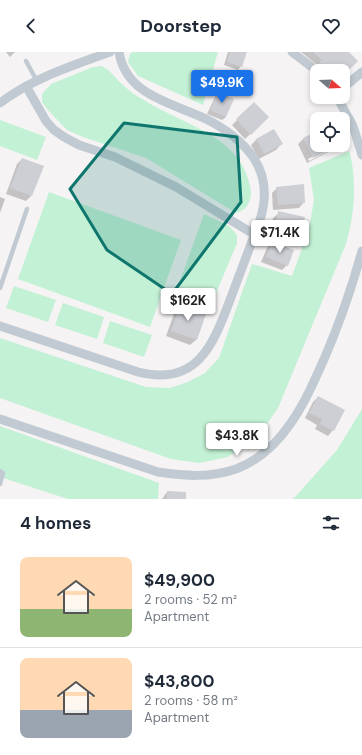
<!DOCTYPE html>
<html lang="en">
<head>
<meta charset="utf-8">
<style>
  :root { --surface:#fff; --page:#f6f6f7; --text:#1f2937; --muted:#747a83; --line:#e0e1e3; --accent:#1a73e8 }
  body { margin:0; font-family:"DM Sans",sans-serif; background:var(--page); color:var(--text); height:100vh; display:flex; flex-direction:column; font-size:15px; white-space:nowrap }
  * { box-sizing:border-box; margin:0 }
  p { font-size:13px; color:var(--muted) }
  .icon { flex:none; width:22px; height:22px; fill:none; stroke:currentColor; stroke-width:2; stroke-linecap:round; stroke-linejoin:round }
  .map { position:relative; height:447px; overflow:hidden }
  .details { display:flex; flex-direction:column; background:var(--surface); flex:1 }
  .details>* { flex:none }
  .needle { width:26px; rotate:109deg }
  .buttons { position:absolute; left:310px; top:12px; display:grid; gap:8px }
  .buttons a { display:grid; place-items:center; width:40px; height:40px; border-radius:8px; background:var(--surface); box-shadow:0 2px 6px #0003; font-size:20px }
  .price { position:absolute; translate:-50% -34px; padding:0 9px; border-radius:4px; background:#fff; color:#222; font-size:13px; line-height:26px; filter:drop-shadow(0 1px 2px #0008) }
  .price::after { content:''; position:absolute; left:50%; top:24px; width:12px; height:9px; margin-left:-6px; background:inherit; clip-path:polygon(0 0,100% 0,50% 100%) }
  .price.active { background:var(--accent); color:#fff }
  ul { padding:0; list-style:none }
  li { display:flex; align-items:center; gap:12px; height:100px; padding:0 20px }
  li+li { border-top:1px solid var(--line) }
  li span { display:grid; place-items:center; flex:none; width:112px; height:80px; border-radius:8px; color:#555 }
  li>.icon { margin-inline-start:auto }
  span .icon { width:48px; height:48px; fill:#fffc; stroke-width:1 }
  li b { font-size:17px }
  h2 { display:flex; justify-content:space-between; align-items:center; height:48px; padding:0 20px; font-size:17px }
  header { display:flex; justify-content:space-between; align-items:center; height:52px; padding:0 20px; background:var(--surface); font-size:18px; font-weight:700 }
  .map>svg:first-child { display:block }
</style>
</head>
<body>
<header><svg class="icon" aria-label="back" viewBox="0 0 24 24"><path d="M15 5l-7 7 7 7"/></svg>Doorstep<svg class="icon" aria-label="heart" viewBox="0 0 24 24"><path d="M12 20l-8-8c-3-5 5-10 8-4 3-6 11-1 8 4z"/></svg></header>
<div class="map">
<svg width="362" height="447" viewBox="0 0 362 447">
  <rect width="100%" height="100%" fill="#f5f3f3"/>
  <path fill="#c3f1d5" d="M132,0H218L203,53L138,24L128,10L130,2Z
    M101,14C110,17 115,26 122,32C128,38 136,44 144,48C179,71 238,83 249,130C250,133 251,138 251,141C250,153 246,158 236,161L146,106L83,85L67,78L47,57L42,50V42L51,32L93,15Z
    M0,68L46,85L37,108L0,94Z
    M349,99C355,116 355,147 352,164C351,174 348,183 346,192L278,356L266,373L246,392L228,405L199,411L171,407L0,346V286L146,335L170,336L188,330L205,321L219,306L252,212L292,224L309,177L314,148L309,116Z
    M49,140L181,188L150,275L18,227Z
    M204,162L229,174L237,183V191L211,253L176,240Z
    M14,234L56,248L48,270L6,256Z
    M63,251L104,265L97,287L55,273Z
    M110,269L152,283L144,305L103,291Z
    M362,357V447H292L296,444L337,398Z
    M0,374L159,431L158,447H68L0,425Z"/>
  <path fill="#0003" fill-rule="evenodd" d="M6,0H15L10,5Z
    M228,0H246L241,14L238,18L224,13Z
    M301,0H348L343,23V19H318L315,16L317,13Z
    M218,41L226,65L222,68L207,62L215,45Z
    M254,51L268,65L245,87L232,73Z
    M317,80V93H338L334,97L307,111L298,92L303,87ZM334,94V96L309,109L308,107Z
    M257,87L281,92L276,98L259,107L251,93Z
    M22,107L42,114L31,144L26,149L6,142L17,112Z
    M277,136L304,150L299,156L273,158L272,141Z
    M0,145L5,147L0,161Z
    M279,161L304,166L300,182L295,187L270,182L273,166Z
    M272,191L287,213L282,218L261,210L267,196Z
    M181,254L196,288L190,293L166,284L175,259Z
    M318,345L333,378L328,384L315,377L317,373L305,366L313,350Z
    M167,440L185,447H162Z"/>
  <path fill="#cdcfd5" d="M230,0H247L242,15L227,10Z
    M313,0H349L358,9L343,24V19H329L319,10L322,8Z
    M218,40L234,47L226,65L210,58Z
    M254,50L269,65L251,83L236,67Z
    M274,77L283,92L264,102L256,87Z
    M317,79V93H339L313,106L303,86Z
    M22,106L44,114L32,144L10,136Z
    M304,132L305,151L278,153L276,135Z
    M278,159L305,165L301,182L275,177Z
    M272,190L294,198L288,214L266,205Z
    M180,253L206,262L197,288L171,279Z
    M318,344L345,358L334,379L320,372L322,367L309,361Z
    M167,439L186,440V447H167Z"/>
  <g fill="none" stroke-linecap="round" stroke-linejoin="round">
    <path stroke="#c1cad2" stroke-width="4.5" d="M26,9L37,29
      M0,236L27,157
      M0,419L3,421L0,432"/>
    <path stroke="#c1cad2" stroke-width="9" d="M292,0L313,16L317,21
      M26,34L46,69L54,78L64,85L79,93L115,105L176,135L255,183
      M343,36L362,20
      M337,45L353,74L362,103
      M0,51C33,26 72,14 110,0
      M0,274L138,320C201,336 215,287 233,240C242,216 251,192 260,168C267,146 266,124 253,105C241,88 224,76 206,67C173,51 126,44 119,0
      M0,367L158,420C185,424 210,426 236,417C284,399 306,348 325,305C340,270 352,235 362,199"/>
  </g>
  <path fill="#0f766e" fill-opacity="0.2" stroke="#0f766e" stroke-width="3" stroke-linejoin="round" d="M124,71L237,85L241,150L172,242L107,198L70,137Z"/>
</svg>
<div class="buttons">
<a><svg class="needle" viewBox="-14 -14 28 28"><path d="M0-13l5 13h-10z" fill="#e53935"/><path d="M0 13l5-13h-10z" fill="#747a83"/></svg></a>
<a><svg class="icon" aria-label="locate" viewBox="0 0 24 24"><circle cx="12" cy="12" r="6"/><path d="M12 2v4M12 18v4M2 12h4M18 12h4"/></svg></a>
</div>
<b class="price active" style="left:222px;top:52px">$49.9K</b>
<b class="price" style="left:280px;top:202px">$71.4K</b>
<b class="price" style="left:188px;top:270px">$162K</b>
<b class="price" style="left:237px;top:405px">$43.8K</b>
</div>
<section class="details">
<h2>4 homes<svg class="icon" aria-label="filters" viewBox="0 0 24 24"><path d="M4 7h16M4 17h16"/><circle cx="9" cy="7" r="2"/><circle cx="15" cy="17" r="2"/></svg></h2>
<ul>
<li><span style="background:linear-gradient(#ffd9b3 65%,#8fb573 0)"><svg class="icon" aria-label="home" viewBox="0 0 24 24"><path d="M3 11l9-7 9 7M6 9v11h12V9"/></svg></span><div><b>$49,900</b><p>2 rooms · 52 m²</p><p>Apartment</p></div></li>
<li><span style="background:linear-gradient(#ffd9b3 65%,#9aa5b1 0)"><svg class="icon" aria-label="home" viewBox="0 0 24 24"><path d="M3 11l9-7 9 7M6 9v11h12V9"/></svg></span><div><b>$43,800</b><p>2 rooms · 58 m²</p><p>Apartment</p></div></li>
</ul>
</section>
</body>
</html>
